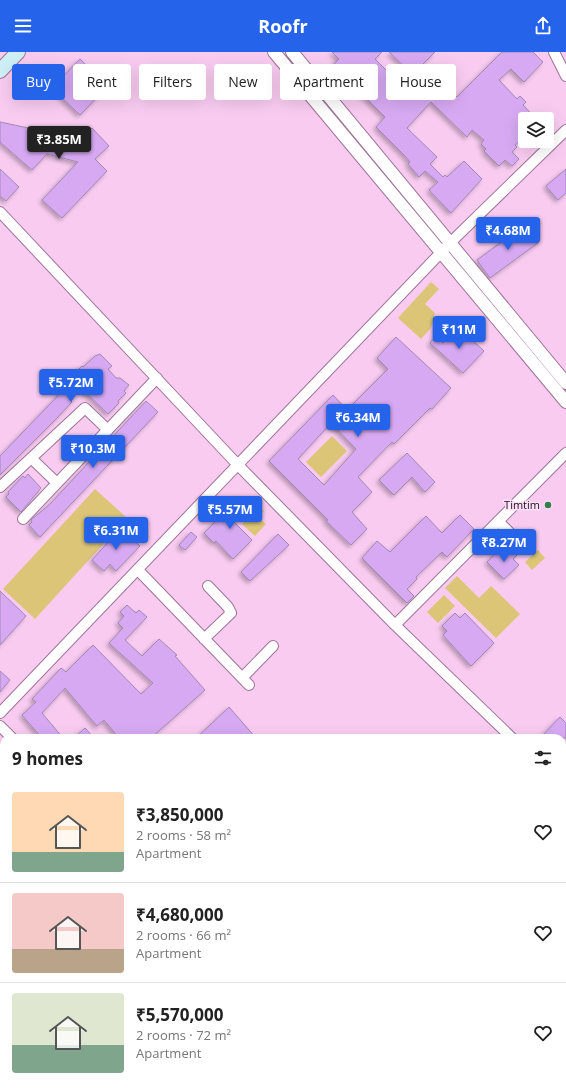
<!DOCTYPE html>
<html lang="en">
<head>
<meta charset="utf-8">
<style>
  :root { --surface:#fff; --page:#f6f6f6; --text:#222; --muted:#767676; --line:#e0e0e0; --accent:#2563eb }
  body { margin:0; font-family:"Open Sans",sans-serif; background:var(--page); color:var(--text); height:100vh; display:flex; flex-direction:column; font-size:15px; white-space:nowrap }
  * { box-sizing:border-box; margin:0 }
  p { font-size:13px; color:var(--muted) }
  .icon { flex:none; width:22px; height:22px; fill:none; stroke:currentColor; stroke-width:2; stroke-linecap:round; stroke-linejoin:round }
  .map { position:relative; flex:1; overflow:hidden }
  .side { position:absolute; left:0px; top:682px; width:566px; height:356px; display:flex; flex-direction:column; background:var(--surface); border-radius:12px 12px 0 0; box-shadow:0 4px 16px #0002 }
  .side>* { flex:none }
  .guide { position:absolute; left:12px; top:12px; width:542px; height:36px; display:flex; gap:8px }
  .fabs { position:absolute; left:518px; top:60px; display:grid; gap:8px }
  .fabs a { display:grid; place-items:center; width:36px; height:36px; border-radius:4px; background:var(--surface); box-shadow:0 4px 16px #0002; font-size:20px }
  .price { position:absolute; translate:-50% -34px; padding:0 9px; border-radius:4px; background:var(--accent); color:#fff; font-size:13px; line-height:26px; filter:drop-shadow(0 1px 2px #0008) }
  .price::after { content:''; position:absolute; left:50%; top:24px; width:12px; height:9px; margin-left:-6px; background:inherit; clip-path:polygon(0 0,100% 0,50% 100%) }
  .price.active { background:#222; color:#fff }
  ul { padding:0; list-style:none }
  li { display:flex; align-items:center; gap:12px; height:100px; padding:0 12px }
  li+li { border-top:1px solid var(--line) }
  li span { display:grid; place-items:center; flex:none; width:112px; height:80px; border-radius:4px; color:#555 }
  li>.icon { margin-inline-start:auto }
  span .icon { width:48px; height:48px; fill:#fffc; stroke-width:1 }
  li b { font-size:17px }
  h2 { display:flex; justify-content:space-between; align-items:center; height:48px; padding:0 12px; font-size:17px }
  .pill { padding:0 14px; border-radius:4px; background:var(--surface); box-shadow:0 4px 16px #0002; font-size:14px; line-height:36px }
  .pill.active { background:var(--accent); color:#fff }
  header { display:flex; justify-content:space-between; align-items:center; height:52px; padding:0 12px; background:var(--accent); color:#fff; font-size:18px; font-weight:700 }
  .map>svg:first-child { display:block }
</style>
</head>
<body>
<header><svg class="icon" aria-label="menu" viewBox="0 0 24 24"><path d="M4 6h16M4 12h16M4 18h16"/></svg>Roofr<svg class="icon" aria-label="share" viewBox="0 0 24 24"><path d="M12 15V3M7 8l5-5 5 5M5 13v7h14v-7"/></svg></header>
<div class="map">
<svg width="566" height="1038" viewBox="0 0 566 1038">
  <defs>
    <filter id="shadow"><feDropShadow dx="-2.5" dy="2.5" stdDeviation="2" flood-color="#0004"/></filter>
  </defs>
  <rect width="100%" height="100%" fill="#f9cbf1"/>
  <path fill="#ddc578" d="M431,230L439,237L425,252L435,261L431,276L421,287L398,266Z
    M332,384L347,399L321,425L306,410Z
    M95,437L127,466L35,567L3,537Z
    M259,454L264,459L258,465L266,472L255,484L242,472Z
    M538,498L545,506L532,518L525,510Z
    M457,524L479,546L491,534L520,562L496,586L445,536Z
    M444,543L455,554L438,571L427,560Z"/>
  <path fill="#d7a9f2" stroke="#a388b4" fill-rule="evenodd" filter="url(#shadow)" d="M332,0H382L375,7L409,41L420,29L389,0H435L423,12L457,45L502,0H533L543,10L524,30L511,17L499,28L517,47L520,44L526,50L523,53L536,67H525V83L515,93L517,95L512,100L519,107L512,114L505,108L499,114L484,99L486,97L481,92L484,88L472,78L467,85L431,50L407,76L437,105L430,112L443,125L445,123L447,125L464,109L482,127L451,161L429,138L438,130L425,119L419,125L408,112L410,110L406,105L376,75L385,65L333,13L339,7Z
    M80,7L108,34L80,63L52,36Z
    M0,70L80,87L92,76L109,94L95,107L107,119L62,166L42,148L78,110L47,102L32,118L0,90Z
    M0,117L19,135L6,149L0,144Z
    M566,117V141L558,148L546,134Z
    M526,172L539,190L490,226L477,208Z
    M458,275L484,299L463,321L430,291L436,284L443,291Z
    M396,285L451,336L432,357L430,356L394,392L392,390L358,425L372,440L352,460L367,477L351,493L326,469L328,468L269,409L333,343L347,358L388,317L377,306ZM331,371L356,397L324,433L298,407Z
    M100,302L112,314L108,317L116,326H120L129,333L124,339L126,341L118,349L119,351L108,362L80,335L69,347L72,350L56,367L0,423V404L73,328L70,326L82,314L83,315L95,304Z
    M146,349L158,360L40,485L29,473L32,470L31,468L50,452Z
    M407,401L435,430L425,440L412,425L394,443L379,428Z
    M28,422L41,436L21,460L6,445L9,442L8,440L23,424L25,426Z
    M240,444L250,453L234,470L252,488L233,507L216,489L214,491L204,481Z
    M460,463L474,477L447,505L442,500L416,525L417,527L407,537L414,544L407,551L362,506L377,489L390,500L426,464L442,481Z
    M121,476L140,494L116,519L110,512L104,519L92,508Z
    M191,480L197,485L185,498L179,493Z
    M278,482L289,493L250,529L241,520Z
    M501,495L508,502L511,498L517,503L513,507L519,513L504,527L487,510Z
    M0,539L26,564L0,593Z
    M127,553L136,561L139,558L147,565L125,588L142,604L159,587L177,603L175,604L205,638L151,686H119L104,668L97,674L65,636L42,661L63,686H42L22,663L36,650L32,647L61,616L66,620L93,593L141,642L153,631L109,591L123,576L118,571L124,564L120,560Z
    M455,561L460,566L465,561L494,591L471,614L443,583L447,579L442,574Z
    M0,619L10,628L0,640Z
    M229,655L256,686H196L208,675Z
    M560,665L566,671V686H540Z
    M85,676L94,686H74Z"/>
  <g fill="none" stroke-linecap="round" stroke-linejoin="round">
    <g stroke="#9e7497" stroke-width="12">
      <path id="minor" d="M554,0L566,24
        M0,160L238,413L395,573L512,686
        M31,406L57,431
        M0,435L85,356L108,378
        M23,467L157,326
        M498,469L524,495
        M489,497L507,479
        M138,518L249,633
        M395,573L566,401
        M204,587L231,561L228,555L208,534
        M242,626L273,594
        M0,661L451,190L566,78
        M0,674L12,686
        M562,735L566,739
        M196,1034L198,1038
        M349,1034L353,1038
        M441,1034L445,1038
        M228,1038L233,1034"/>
    </g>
    <g stroke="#9e7497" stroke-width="14">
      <path id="tertiary" d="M274,0L566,350
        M292,0L566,331"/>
    </g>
    <g stroke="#9e7497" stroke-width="16">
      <path id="secondary" d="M0,19L18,0
        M562,896L566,892
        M562,908L566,904
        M416,1038L420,1034
        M429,1038L433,1034"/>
    </g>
    <use href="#minor" stroke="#fff" stroke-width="10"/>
    <use href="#tertiary" stroke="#fff" stroke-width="12"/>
    <use href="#secondary" stroke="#cdeff5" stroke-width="14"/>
  </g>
  <circle fill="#327e4d" stroke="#fbdff6" stroke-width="1.5" cx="548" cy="453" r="4"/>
  <g text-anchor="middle" stroke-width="3" stroke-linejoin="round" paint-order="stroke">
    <g font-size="11" fill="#20101d" stroke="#fbdff6" text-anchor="end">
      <text x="540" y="457">Timtim</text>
    </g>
  </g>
</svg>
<div class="fabs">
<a><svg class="icon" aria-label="layers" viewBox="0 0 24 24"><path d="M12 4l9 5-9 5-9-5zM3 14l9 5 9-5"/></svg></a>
</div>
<b class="price active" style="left:59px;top:108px">₹3.85M</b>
<b class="price" style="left:508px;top:199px">₹4.68M</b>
<b class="price" style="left:459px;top:298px">₹11M</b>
<b class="price" style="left:71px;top:351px">₹5.72M</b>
<b class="price" style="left:358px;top:386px">₹6.34M</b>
<b class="price" style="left:93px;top:417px">₹10.3M</b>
<b class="price" style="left:230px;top:478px">₹5.57M</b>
<b class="price" style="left:116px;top:499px">₹6.31M</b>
<b class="price" style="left:504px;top:511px">₹8.27M</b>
<div class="guide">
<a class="pill active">Buy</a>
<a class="pill">Rent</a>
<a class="pill">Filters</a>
<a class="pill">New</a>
<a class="pill">Apartment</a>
<a class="pill">House</a>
</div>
<section class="side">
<h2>9 homes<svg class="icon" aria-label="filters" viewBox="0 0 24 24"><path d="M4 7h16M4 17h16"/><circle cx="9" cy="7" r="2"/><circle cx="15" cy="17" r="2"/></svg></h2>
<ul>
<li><span style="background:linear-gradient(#ffd9b3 75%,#7fa58c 0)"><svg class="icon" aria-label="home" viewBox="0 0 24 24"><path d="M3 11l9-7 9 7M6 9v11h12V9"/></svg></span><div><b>₹3,850,000</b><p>2 rooms · 58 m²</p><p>Apartment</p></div><svg class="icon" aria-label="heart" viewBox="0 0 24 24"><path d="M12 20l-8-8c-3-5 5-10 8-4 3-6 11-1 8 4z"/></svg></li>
<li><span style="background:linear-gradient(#f6c9c9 70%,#b9a48a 0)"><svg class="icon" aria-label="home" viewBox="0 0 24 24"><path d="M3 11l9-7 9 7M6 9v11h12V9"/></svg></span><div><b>₹4,680,000</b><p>2 rooms · 66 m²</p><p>Apartment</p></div><svg class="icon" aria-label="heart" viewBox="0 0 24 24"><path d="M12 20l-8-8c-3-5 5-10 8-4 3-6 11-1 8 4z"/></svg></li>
<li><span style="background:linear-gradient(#dfe7d0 65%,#7fa58c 0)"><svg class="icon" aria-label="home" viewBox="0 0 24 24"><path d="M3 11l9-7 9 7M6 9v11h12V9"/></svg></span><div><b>₹5,570,000</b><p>2 rooms · 72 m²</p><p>Apartment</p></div><svg class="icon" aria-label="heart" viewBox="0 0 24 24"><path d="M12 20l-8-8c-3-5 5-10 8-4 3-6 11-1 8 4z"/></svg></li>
</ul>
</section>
</div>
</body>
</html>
